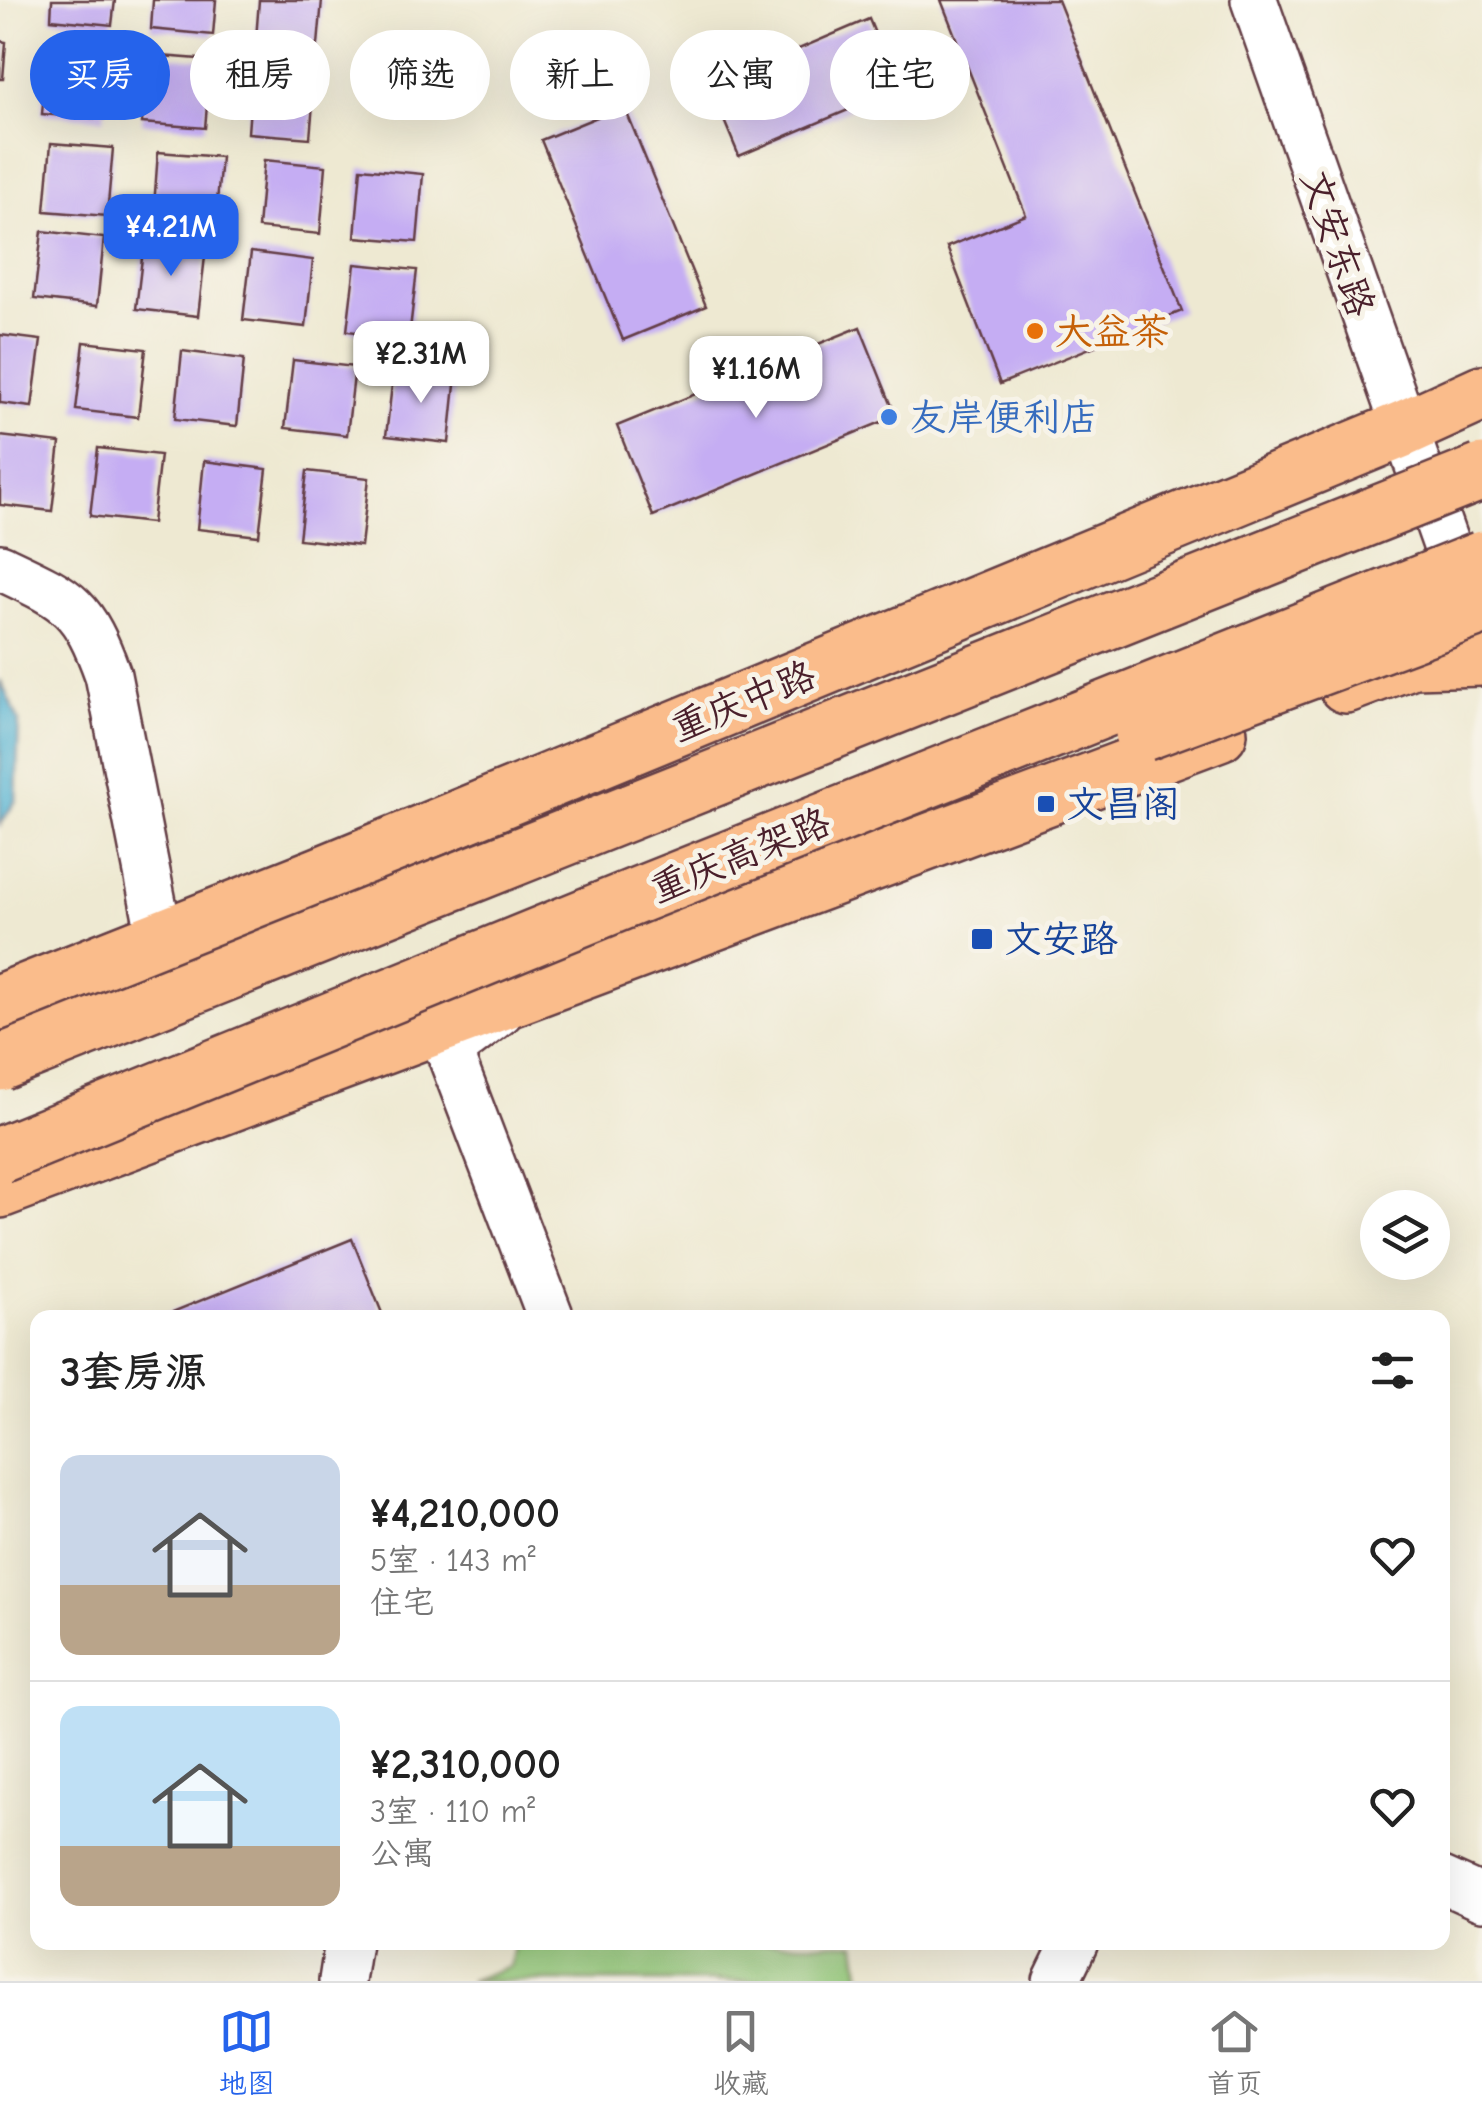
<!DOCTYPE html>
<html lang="zh">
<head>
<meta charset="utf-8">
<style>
  :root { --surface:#fff; --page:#f6f6f6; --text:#222; --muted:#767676; --line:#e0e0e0; --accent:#2563eb }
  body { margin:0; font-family:"Comic Neue","LXGW WenKai TC",sans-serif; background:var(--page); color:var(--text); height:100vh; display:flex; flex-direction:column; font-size:38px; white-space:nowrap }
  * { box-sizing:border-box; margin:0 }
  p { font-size:32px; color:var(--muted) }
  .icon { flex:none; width:55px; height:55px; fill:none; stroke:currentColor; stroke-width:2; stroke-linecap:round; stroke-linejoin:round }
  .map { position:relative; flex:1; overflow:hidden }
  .sheet { position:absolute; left:30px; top:1310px; width:1420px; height:640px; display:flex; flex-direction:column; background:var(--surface); border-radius:20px; box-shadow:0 10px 40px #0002 }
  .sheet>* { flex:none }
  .hud { position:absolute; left:30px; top:30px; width:1422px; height:90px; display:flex; gap:20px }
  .controls { position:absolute; left:1360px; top:1190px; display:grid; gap:20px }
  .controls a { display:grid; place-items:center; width:90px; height:90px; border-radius:50%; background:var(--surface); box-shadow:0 10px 40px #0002; font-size:50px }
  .price { position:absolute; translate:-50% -85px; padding:0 22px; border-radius:20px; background:#fff; color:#222; font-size:32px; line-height:65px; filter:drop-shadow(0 2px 5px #0008) }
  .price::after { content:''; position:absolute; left:50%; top:60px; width:30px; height:22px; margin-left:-15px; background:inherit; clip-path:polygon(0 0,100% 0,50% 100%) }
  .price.active { background:var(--accent); color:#fff }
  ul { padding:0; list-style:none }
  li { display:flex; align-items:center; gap:30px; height:250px; padding:0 30px }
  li+li { border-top:2px solid var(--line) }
  li span { display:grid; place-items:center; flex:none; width:280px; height:200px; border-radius:20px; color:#555 }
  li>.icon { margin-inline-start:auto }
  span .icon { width:120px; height:120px; fill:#fffc; stroke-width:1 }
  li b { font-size:42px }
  h2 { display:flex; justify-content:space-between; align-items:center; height:120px; padding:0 30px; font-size:42px }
  .chip { padding:0 35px; border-radius:45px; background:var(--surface); box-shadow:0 10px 40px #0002; font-size:35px; line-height:90px }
  .chip.active { background:var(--accent); color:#fff }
  .tabs { display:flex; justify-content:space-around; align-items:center; height:140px; border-top:2px solid var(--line); background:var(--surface); font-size:28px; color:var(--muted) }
  .tabs a { display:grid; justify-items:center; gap:5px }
  .tabs .active { color:var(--accent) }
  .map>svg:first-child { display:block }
</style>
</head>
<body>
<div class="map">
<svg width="1482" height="1981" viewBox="0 0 1482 1981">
  <rect width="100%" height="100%" fill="#f7f3e8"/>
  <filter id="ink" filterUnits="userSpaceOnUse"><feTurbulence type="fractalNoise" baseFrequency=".01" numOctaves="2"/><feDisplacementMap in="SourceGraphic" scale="20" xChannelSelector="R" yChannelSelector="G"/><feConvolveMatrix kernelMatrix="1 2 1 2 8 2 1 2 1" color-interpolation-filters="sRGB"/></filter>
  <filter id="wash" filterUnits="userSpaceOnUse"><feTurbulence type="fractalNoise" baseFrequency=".0048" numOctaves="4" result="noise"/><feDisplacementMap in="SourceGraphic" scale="40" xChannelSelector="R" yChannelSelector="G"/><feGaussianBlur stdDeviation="2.25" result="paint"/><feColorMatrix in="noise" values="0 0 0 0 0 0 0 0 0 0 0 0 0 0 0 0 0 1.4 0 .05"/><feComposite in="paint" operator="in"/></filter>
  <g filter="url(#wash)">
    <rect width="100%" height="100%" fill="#eee9d2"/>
    <path fill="#94c97a" stroke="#6f7452" stroke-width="2.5" d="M515,1943H856L861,1981H469L510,1966Z"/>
    <path fill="#55b3d3" stroke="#50697f" stroke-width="2.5" d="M0,680L19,721L16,800L0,825Z"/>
    <g id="blocks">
      <path fill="#c5adf3" d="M52,0H115L112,25L51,19Z
        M153,0H216L213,35L151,29Z
        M259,0H322L318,45L256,39Z
        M941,0H1058L1182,311L1000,384L947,247L1026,215Z
        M869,19L898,89L739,156L710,87Z
        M0,41L6,42L3,79H0Z
        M48,46L110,51L104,119L42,114Z
        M148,55L211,60L205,128L142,123Z
        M253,65L316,70L310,138L248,133Z
        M624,106L706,306L623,340L541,140Z
        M51,143L113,148L107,216L45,211Z
        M158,152L221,157L215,225L153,220Z
        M264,160L326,166L320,234L258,228Z
        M361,168L423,174L417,242L355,237Z
        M42,231L104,238L97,306L34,299Z
        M144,241L206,248L198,316L136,309Z
        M251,252L313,260L306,327L243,320Z
        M355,264L417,270L409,338L347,331Z
        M860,327L896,416L653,516L617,426Z
        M0,335L41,340L32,407L0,403Z
        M84,342L146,349L138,417L76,410Z
        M182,351L244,359L237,426L175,419Z
        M293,360L355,367L347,435L285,428Z
        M394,368L456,375L449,443L386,436Z
        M0,436L60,443L52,511L0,505Z
        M98,448L160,455L152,523L90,516Z
        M204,461L267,469L259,536L197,529Z
        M307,471L369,478L361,546L299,539Z
        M352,1239L384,1318H160V1317Z"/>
    </g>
  </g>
  <g filter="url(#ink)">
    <use href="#blocks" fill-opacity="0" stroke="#633d44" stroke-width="2.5"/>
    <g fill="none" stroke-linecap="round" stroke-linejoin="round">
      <g stroke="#633d44" stroke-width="50">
        <path id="minor" d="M1254,0L1466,602
          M0,567C67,599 82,602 108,675L160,938
          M500,1012L449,1051L551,1318
          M1442,1880L1482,1898
          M342,1981L348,1942
          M1056,1981L1075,1942"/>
      </g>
      <g stroke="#633d44" stroke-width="60">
        <path id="major" d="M1346,685L1413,660L1482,658
          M0,1002L320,875L1403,429L1482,393
          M0,1190L1219,733"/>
      </g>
      <use href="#minor" stroke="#fff" stroke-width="45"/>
      <use href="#major" stroke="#fabc8b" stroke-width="55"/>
      <g stroke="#633d44" stroke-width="60" stroke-linecap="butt">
        <path id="highway-bridge" d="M1143,733L1482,607
          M0,1063L1482,472
          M0,1155L641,894L1482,559"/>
      </g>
      <use href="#highway-bridge" stroke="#fabc8b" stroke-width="55"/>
    </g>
  </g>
  <circle fill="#e8710a" stroke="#f7f3e8" stroke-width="4" cx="1035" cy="331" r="10"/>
  <circle fill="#3f7fe0" stroke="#f7f3e8" stroke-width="4" cx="889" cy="417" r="10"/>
  <g fill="#1a4fb4" stroke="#f7f3e8" stroke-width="4">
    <rect x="1036" y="794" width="20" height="20" rx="5"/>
    <rect x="970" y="927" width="24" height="24" rx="5"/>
  </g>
  <g text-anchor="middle" stroke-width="10" stroke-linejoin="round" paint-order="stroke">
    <g font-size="38" fill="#4a1f2b" stroke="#f7f3e8">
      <text transform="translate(1338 243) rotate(71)" y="13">文安东路</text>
      <text transform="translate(743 701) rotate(-22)" y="13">重庆中路</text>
      <text transform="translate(740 855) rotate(-22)" y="13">重庆高架路</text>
    </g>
    <g font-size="38" fill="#c56008" stroke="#f7f3e8" text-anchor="start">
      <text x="1055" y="344">大益茶</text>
    </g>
    <g font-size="38" fill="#366cbe" stroke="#f7f3e8" text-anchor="start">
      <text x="909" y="430">友岸便利店</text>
    </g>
    <g font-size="38" fill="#164399" stroke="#f7f3e8" text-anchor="start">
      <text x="1066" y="817">文昌阁</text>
      <text x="1004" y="952">文安路</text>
    </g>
  </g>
</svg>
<div class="controls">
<a><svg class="icon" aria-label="layers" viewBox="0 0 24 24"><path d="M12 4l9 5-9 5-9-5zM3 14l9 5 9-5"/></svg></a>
</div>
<b class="price active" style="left:171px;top:279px">¥4.21M</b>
<b class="price" style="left:421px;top:406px">¥2.31M</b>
<b class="price" style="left:756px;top:421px">¥1.16M</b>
<div class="hud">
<a class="chip active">买房</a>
<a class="chip">租房</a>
<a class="chip">筛选</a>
<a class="chip">新上</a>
<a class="chip">公寓</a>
<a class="chip">住宅</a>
</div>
<section class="sheet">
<h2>3套房源<svg class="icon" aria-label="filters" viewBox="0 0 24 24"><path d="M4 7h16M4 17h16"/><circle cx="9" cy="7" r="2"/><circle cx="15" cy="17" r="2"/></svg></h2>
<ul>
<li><span style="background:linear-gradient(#c9d6e8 65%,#b9a48a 0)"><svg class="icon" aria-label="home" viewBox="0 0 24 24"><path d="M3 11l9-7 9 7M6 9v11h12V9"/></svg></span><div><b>¥4,210,000</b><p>5室 · 143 m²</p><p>住宅</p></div><svg class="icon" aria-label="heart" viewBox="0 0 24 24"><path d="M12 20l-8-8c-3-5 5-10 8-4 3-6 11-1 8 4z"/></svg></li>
<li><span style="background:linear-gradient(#bfe0f5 70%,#b9a48a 0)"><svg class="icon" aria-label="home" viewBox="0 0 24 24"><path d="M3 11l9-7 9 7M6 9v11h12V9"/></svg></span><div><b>¥2,310,000</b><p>3室 · 110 m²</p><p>公寓</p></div><svg class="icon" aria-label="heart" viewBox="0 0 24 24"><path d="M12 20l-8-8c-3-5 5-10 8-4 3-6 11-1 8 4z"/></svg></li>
</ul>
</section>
</div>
<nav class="tabs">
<a class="active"><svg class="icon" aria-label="map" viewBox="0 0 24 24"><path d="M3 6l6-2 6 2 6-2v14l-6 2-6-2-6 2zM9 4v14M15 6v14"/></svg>地图</a>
<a><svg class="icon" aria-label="saved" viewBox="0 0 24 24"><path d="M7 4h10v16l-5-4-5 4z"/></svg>收藏</a>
<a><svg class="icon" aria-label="home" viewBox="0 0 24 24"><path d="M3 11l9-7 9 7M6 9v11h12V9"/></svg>首页</a>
</nav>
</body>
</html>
